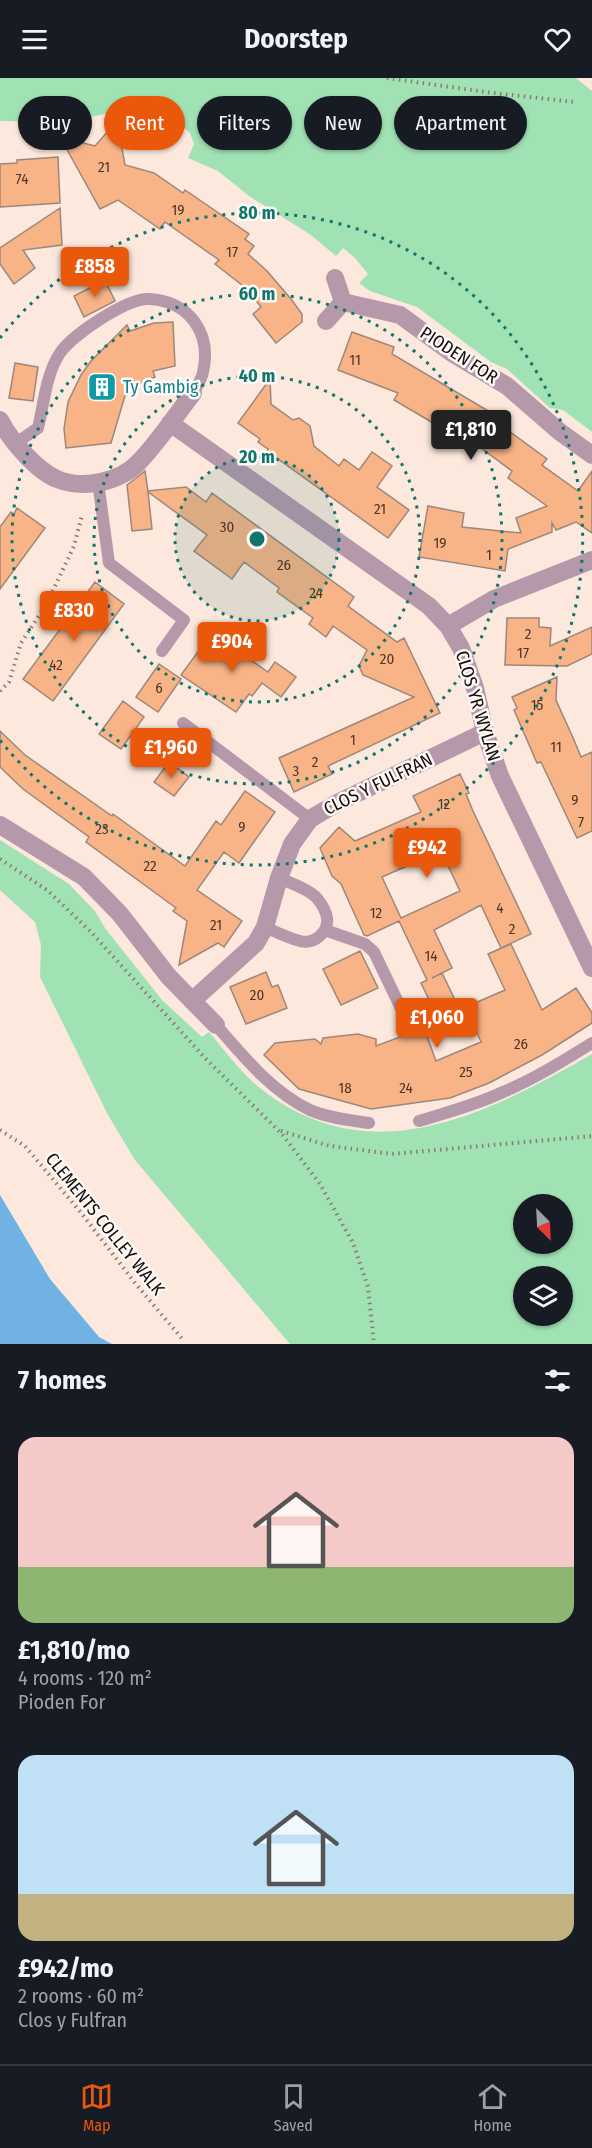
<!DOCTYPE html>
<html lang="en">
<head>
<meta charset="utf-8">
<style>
  :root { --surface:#171b24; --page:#20242c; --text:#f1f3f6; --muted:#9ea1a6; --line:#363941; --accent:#ea580c }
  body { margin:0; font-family:"Fira Sans Condensed",sans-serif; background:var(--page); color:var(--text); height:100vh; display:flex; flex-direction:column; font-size:22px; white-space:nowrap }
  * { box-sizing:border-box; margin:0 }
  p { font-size:20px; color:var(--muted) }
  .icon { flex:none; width:33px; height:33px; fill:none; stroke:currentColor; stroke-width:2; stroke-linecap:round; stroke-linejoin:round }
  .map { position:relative; height:1266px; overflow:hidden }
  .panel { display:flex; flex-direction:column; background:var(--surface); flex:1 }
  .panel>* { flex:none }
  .hud { position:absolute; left:18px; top:18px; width:556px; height:54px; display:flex; gap:12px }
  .needle { width:39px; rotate:156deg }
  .fabs { position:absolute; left:513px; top:1116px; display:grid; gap:12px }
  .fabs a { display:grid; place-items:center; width:60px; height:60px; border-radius:50%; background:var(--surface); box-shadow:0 2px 4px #0004; font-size:30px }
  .price { position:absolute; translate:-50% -51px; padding:0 14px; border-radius:6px; background:var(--accent); color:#fff; font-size:20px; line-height:39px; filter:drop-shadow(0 2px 3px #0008) }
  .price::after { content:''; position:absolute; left:50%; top:36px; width:18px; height:14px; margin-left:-9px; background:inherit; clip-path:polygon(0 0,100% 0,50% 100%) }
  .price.current { background:#222; color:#fff }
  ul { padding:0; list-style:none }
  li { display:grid; align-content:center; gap:12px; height:318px; padding:0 18px }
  li span { display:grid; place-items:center; height:186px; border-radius:18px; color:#555 }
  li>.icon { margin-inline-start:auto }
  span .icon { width:108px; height:108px; fill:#fffc; stroke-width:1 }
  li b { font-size:26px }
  h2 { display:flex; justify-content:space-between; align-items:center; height:72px; padding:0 18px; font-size:26px }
  .tag { padding:0 21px; border-radius:27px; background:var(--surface); box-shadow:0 2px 4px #0004; font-size:21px; line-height:54px }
  .tag.current { background:var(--accent); color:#fff }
  header { display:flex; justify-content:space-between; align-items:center; height:78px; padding:0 18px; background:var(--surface); font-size:27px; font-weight:700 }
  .tabs { display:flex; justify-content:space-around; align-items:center; height:84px; border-top:2px solid var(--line); background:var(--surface); font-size:16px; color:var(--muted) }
  .tabs a { display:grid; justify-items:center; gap:3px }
  .tabs .current { color:var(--accent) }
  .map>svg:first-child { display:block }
</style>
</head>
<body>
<header><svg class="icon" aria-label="menu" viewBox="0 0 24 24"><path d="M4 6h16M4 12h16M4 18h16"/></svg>Doorstep<svg class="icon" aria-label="heart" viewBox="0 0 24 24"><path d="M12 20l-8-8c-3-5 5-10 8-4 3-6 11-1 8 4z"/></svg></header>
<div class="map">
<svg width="592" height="1266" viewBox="0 0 592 1266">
  <rect width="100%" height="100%" fill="#fce8dc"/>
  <path fill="#a0e2b4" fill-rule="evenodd" d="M0,0H576L592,13V354L563,332L550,330L507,291L491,284L417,229L370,213L359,205L368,196L355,180L343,170L336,178L311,157L249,118L218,93L188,80L194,66L190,55L180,46L151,39L110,35L66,44L0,43Z
    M0,762L69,806L95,833L105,850L162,922L202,959L209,954C225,973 241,995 261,1011C371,1097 487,1036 592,976V1266H290L135,1082L108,1037L40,899L41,867L35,844L0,812ZM562,1126V1166H524V1126ZM562,1198V1238H524V1198Z"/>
  <path fill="#71b2e4" d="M0,1117L50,1201L99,1259L112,1266H0Z"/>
  <path fill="#f8b387" stroke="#9e877a" stroke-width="1.5" fill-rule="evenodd" d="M117,43L125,87L154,95L183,115L185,112L249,156L245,161L254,168L248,176L267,193L291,221L302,236V244L276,265L253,236L261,229L247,211L215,186L219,182L165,144L160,151L118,122L100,131L60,59L95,68Z
    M58,79L60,125L0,129V86L17,85V82Z
    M60,130L62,167L23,172L35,190L14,206L0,186V170Z
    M105,202L115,223L84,239L74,218Z
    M173,244L175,288L153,293L155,299L127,311L111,365L66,370L64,351L68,324L81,297L91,283L127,247L130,253L154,245Z
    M352,254L394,269L392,276L490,334L487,337L547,381L542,387L578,413L592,393V455L576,444L556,452L552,445V454L508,471L505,493L419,479L428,428L464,435L462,449L521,455L516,440L547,428L508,400L512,393L466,359L461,366L428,342L394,322L398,315L338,292Z
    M15,285L38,289L33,323L9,320Z
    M270,301L271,326L293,342L299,340L310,348L314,368L339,388L344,381L359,392L372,374L392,388L377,409L409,432L388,460L267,373L268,371L258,364L260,361L238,345Z
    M145,393L148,413L186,409L206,424L212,415L354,519L348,528L397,564L404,560L440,635L328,688L332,696L294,714L279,680L414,619L363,597L359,588L367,572L333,548L326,559L309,546L313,540L277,514L279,510L244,484L232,501L194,473L207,457L148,414L152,451L132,453L127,407Z
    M17,430L45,450L0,511V449L11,434L14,436Z
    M95,504L124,526L53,623L23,601Z
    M507,540H539V549L551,550L550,568L592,549V576L567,588L505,587Z
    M216,549L235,564L232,569L268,594L275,584L296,599L281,619L262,605L252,618L249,616L236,634L181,597Z
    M159,586L181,601L158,634L136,619Z
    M557,599L556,622L574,662L581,679L592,674V753L577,760L541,684L537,685L514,632L517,630L512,619Z
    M123,623L144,639L121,671L99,656Z
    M0,653L25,677L112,738L113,736L185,788L216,743L221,747L245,713L275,734L239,785L224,774L197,812L242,843L224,869L218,865L179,887L187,843L173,833L176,830L86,764L89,759L23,711L0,689Z
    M169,684L189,699L174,718L154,704Z
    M460,696L469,715L466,716L473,733L531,856L501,870L481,827L434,852L452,890L432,900L442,895L456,924L435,934L421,905L427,902L399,843L367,858L364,857L341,806L332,798L320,770L339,749L355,763L421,734L413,718ZM441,773L460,813L401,840L382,799Z
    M511,866L542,932L576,910L592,935V945L542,977L489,1005L450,1020L371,1031L299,1011L264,977L275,965L315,961L321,966L323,960L358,956L376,961V968L424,950L436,983L481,964L466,929L505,912L488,876Z
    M360,873L378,910L341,927L323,891Z
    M266,894L272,909L278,907L287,930L246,946L230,909Z"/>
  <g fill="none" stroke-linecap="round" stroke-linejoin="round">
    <path stroke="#897b73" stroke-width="4" stroke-dasharray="1.5 4.5" stroke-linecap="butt" d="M387,0L493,15L575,24
      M0,613L9,604L21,565L46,527L74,468L82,437
      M0,781L47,812L91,854L205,980L282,1056L320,1106L353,1165L368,1209L374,1266
      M0,1052L25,1068L82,1136L135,1205L184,1263
      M281,1053L330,1068L392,1076L592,1058"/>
    <path stroke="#b698ab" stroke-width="12" d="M16,365L38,350C44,325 46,296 60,275C72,257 127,220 149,221C189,223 212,255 203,294C202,301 197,308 193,315
      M98,404L109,485L184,542L162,573
      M183,645L310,741
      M265,849C276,854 288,860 300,863C314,867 329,854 327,840C326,832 321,825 316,819C307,810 290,805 279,800
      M325,852L365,866L374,874L408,945
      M216,947C243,978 272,1014 310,1032C328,1040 350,1042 369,1045
      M419,1043C448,1034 476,1027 503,1014C534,1001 563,983 592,965"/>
    <path stroke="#b698ab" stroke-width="18" d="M335,200L343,224L400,237L452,275L507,308L560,354L592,377
      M326,243L343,224
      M0,342C10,362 37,393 57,401C83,412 120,404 139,384C159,363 176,337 193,315
      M170,345L429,528L448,548L461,570L475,610L485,654L500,698L592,890
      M448,548L494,521L592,482
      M0,747L84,799L120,836L169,899L216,947
      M192,923L256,865L265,849L279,800L292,766L310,741L337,725L485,654"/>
  </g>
  <circle cx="257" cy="461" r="82" fill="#0f766e" fill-opacity=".12"/>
  <g fill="none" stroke="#0f766e" stroke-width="3" stroke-dasharray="3 6">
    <circle cx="257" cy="461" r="82"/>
    <circle cx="257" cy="461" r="163"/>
    <circle cx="257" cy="461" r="245"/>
    <path d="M0 260A326 326 0 1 1 0 662"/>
  </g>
  <defs>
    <g id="building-square" transform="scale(1.5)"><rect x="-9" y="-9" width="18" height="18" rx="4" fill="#0f9aa8" stroke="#fef9f6"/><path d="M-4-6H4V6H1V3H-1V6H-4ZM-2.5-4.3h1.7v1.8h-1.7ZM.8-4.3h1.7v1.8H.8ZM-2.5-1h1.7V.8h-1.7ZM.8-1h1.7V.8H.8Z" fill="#fff"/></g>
  </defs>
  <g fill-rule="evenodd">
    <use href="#building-square" x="102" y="309"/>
  </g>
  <g text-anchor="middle" stroke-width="5" stroke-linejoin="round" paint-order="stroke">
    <g font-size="15" fill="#4d3627">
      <text x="104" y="94">21</text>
      <text x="22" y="106">74</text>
      <text x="178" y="137">19</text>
      <text x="232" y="179">17</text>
      <text x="355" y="287">11</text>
      <text x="380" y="436">21</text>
      <text x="227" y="454">30</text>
      <text x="440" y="470">19</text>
      <text x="489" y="482">1</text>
      <text x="284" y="492">26</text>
      <text x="316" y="520">24</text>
      <text x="528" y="561">2</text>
      <text x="523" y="580">17</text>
      <text x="387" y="586">20</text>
      <text x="56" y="592">42</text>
      <text x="159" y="615">6</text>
      <text x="537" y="632">15</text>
      <text x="353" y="667">1</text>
      <text x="556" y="674">11</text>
      <text x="315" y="689">2</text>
      <text x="296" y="698">3</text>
      <text x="575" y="727">9</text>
      <text x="444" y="731">12</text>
      <text x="581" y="749">7</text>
      <text x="242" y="754">9</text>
      <text x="102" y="756">23</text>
      <text x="150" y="793">22</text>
      <text x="500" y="835">4</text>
      <text x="376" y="840">12</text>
      <text x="216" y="852">21</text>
      <text x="512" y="856">2</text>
      <text x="431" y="883">14</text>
      <text x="257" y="922">20</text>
      <text x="521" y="971">26</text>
      <text x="466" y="999">25</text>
      <text x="345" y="1015">18</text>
      <text x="406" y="1015">24</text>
    </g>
    <g font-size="18" fill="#140c07" stroke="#fef9f6">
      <text transform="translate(459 277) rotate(33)" y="6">PIODEN FOR</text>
      <text transform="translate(478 628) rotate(73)" y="6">CLOS YR WYLAN</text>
      <text transform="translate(378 706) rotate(-26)" y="6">CLOS Y FULFRAN</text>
      <text transform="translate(105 1146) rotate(51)" y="6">CLEMENTS COLLEY WALK</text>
    </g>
    <g font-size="18" fill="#0d838f" stroke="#fef9f6" text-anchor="start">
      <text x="123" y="315">Ty Gambig</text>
    </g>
  </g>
  <circle cx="257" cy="461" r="9" fill="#0f766e" stroke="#fef9f6" stroke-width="3"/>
  <g font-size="18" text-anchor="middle" font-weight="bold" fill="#0f766e" stroke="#fef9f6" stroke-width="5" stroke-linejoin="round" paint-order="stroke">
    <text x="257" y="141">80 m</text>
    <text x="257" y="222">60 m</text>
    <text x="257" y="304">40 m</text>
    <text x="257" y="385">20 m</text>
  </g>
</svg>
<div class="fabs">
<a><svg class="needle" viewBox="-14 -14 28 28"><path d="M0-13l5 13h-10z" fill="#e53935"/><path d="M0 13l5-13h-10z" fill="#9ea1a6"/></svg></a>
<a><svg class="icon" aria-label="layers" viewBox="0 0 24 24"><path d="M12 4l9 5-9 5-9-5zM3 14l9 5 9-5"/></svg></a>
</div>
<b class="price" style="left:95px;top:220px">£858</b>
<b class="price current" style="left:471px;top:383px">£1,810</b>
<b class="price" style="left:74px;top:564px">£830</b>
<b class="price" style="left:232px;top:595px">£904</b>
<b class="price" style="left:171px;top:701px">£1,960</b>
<b class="price" style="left:427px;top:801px">£942</b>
<b class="price" style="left:437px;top:971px">£1,060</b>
<div class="hud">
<a class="tag">Buy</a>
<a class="tag current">Rent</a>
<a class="tag">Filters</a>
<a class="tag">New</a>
<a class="tag">Apartment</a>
</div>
</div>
<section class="panel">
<h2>7 homes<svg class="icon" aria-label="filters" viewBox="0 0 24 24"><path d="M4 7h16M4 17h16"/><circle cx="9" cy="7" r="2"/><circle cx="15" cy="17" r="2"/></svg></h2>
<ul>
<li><span style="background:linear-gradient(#f6c9c9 70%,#8fb573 0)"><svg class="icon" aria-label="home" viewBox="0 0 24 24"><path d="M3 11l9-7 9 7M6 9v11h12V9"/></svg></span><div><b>£1,810/mo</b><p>4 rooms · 120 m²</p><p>Pioden For</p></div></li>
<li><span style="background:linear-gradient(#bfe0f5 75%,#c2b280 0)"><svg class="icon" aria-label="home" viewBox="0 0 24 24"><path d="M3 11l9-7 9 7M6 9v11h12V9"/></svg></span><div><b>£942/mo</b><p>2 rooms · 60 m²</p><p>Clos y Fulfran</p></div></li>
</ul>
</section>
<nav class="tabs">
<a class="current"><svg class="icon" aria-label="map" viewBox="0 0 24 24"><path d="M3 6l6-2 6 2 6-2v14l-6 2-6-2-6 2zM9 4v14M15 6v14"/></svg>Map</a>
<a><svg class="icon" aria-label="saved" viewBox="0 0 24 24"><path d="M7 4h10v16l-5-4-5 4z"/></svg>Saved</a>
<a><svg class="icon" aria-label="home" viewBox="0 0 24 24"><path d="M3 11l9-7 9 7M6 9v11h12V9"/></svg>Home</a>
</nav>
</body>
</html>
